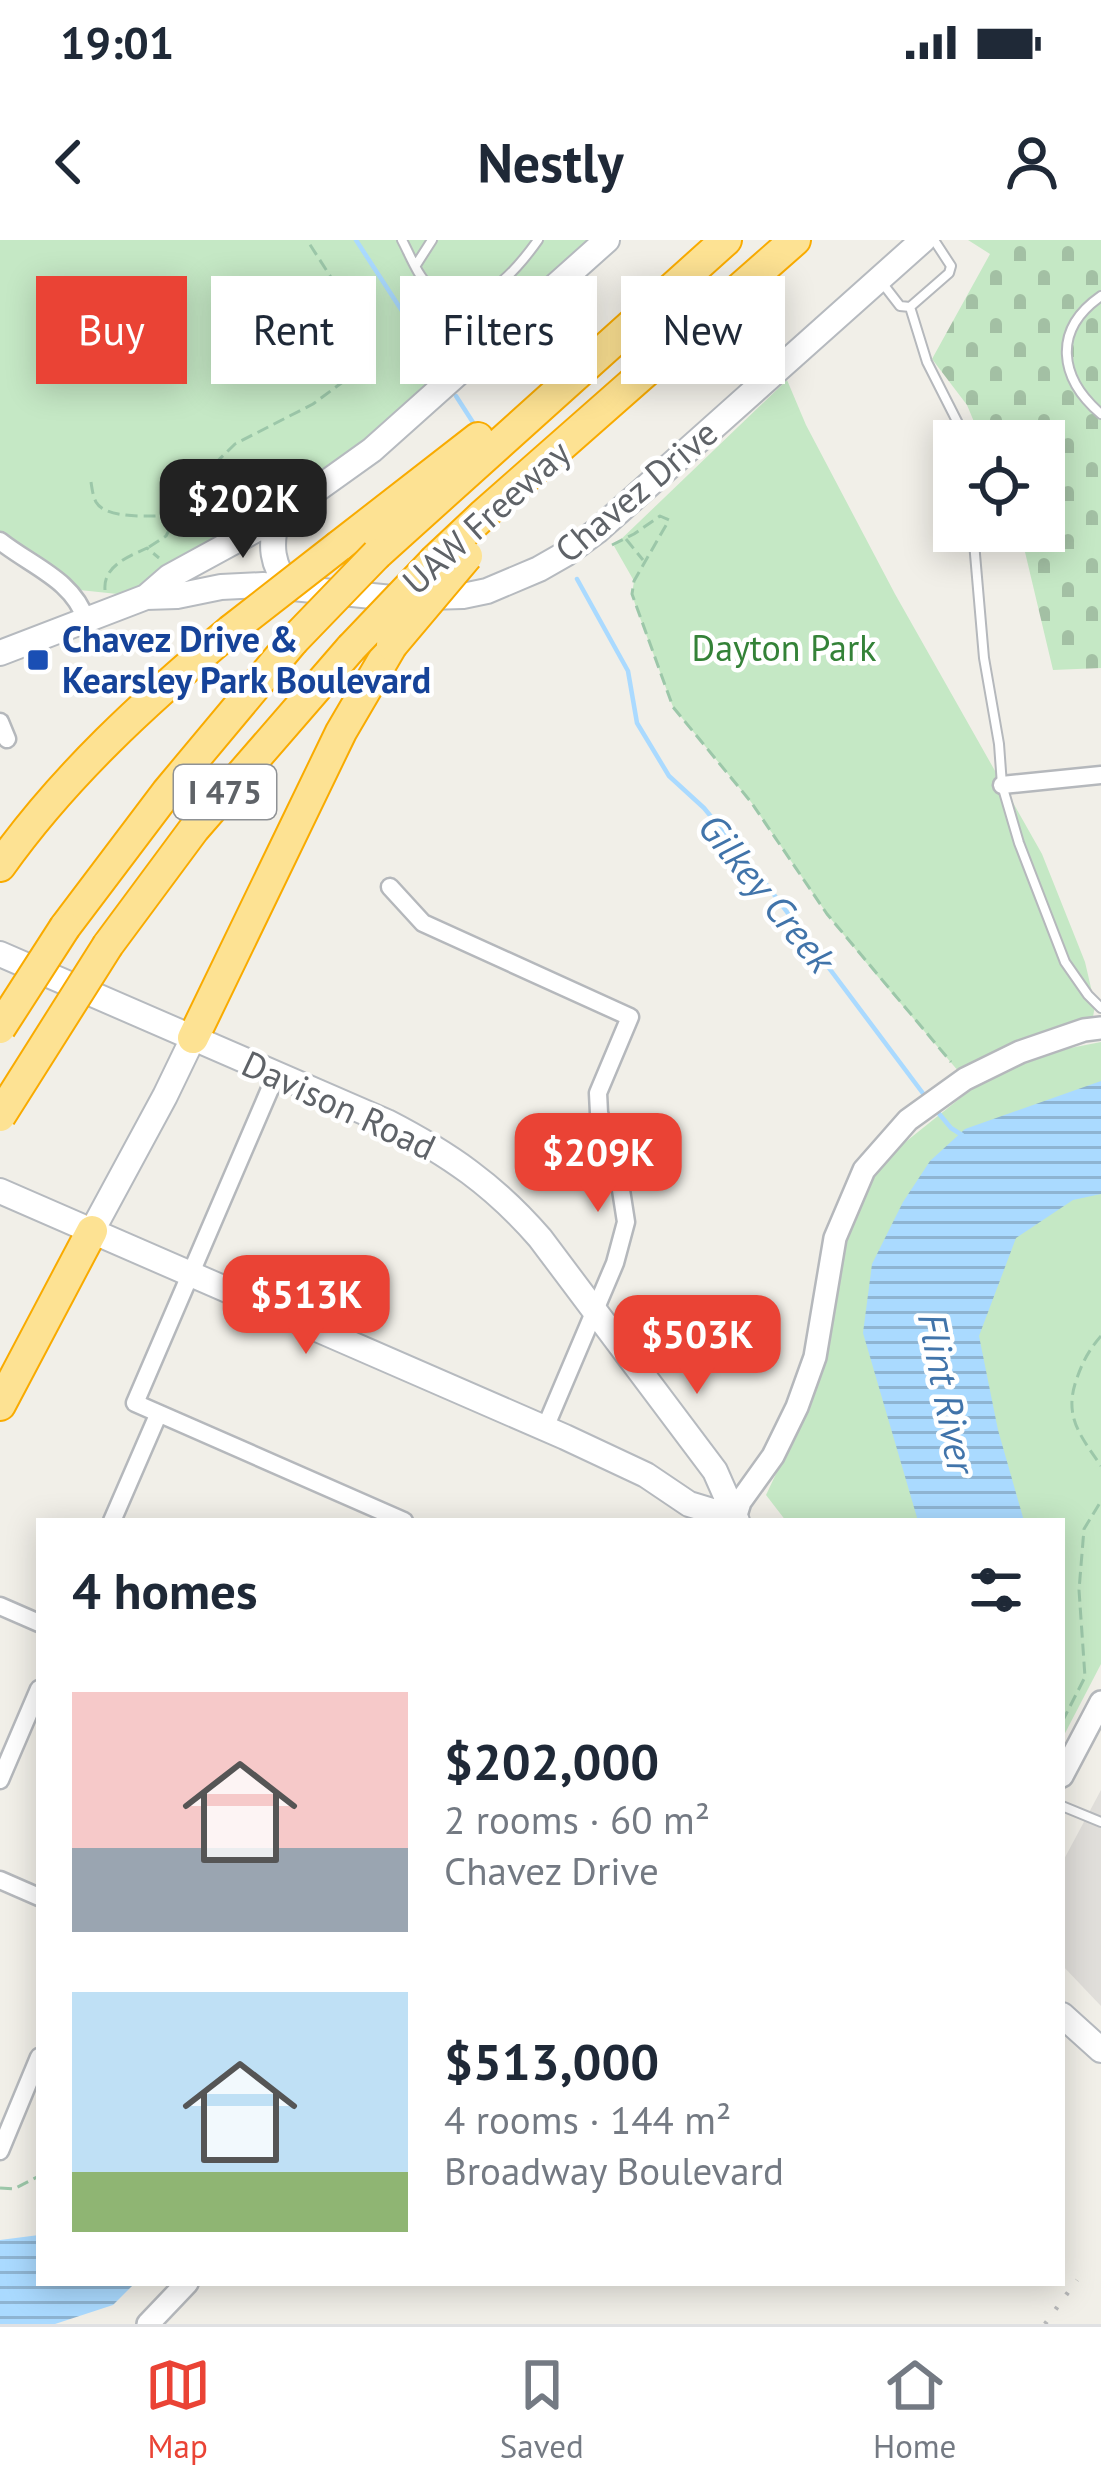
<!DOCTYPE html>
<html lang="en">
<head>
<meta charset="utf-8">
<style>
  :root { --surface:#fff; --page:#f2f2f3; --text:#1f2937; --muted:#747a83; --line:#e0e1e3; --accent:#ea4335 }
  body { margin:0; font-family:"PT Sans",sans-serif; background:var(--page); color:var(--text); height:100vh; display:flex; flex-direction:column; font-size:45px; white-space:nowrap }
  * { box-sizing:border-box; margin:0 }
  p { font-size:39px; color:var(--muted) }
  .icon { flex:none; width:66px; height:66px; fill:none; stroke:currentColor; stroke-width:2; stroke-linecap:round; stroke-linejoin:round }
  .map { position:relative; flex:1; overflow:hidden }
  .sheet { position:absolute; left:36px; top:1278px; width:1029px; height:768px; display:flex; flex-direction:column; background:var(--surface); border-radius:0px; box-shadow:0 6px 30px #0003 }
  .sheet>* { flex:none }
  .top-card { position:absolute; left:36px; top:36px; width:1029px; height:108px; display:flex; gap:24px }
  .buttons { position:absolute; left:933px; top:180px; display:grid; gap:24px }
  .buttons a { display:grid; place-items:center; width:132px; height:132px; border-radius:0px; background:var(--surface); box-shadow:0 6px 30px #0003; font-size:60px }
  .price { position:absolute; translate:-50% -102px; padding:0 27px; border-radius:24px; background:var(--accent); color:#fff; font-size:39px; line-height:78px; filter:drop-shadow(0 3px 6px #0008) }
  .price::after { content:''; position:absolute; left:50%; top:72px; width:36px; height:27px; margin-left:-18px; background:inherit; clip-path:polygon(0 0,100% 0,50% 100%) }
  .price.current { background:#222; color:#fff }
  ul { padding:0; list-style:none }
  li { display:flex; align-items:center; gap:36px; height:300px; padding:0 36px }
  li span { display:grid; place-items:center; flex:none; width:336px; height:240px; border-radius:0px; color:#555 }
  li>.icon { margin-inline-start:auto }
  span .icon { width:144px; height:144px; fill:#fffc; stroke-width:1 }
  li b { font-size:51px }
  h2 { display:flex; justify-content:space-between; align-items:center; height:144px; padding:0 36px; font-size:51px }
  .chip { padding:0 42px; border-radius:0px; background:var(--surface); box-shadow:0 6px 30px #0003; font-size:42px; line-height:108px }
  .chip.current { background:var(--accent); color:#fff }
  .status { display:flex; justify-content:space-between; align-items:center; height:84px; padding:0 60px; background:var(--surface); direction:ltr }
  .status svg { height:33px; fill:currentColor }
  header { display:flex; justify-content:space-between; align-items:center; height:156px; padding:0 36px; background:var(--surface); font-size:54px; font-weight:800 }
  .tabs { display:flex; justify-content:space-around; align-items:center; height:168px; border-top:3px solid var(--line); background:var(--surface); font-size:33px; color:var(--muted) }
  .tabs a { display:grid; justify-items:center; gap:6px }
  .tabs .current { color:var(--accent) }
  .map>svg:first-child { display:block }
</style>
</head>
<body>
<div class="status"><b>19:01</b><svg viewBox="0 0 49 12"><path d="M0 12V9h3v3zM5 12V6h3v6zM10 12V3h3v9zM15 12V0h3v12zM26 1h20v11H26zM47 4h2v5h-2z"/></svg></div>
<header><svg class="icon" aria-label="back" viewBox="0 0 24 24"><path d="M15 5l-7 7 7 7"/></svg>Nestly<svg class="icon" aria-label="person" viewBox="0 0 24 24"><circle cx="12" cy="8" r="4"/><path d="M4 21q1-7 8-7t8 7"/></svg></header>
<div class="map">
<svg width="1101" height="2084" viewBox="0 0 1101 2084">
  <defs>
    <pattern id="cemetery-stones" width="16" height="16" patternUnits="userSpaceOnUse" patternTransform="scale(3)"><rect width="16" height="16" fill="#c5e8c5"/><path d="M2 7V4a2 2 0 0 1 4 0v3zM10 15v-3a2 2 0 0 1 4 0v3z" fill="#a3c0a4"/></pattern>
    <pattern id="water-rules" width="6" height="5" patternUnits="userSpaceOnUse" patternTransform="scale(3)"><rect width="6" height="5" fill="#aadaff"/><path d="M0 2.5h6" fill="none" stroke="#8eb4d2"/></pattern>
  </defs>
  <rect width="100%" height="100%" fill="#f1efe8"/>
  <path fill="#e0deda" d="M1101,1550V1766L1062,1725V1623Z"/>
  <path fill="url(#cemetery-stones)" d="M968,0H1101V428L1053,430L1020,291H1044V201H982L967,165L932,119L990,14Z"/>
  <path fill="#c5e8c5" d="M0,0H607L372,210L146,357L70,349L0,301Z
    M787,140L806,185L895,354L1042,614L1085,722L1095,765L1093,777L1084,790L965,839L873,731L827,674L751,562L673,467L636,367L632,354L634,341L614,306Z
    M1101,802V1424L1062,1499V1281H786L766,1255L817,1147L845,1003L866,947L898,908L979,843L1050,812Z"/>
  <path fill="url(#water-rules)" d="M1101,841V954L1073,960L1016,998L979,1096L998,1190L1024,1281H918L863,1093L872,1024L903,962L930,921L965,889Z
    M39,1995V2043H135L113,2065L55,2084H0V2000Z"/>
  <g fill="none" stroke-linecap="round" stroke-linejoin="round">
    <path stroke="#aadaff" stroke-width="4.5" d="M356,0L430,114
      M456,156L474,184
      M577,339L628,431L637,483L669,536L704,568L766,644L925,856
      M936,870L951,888L962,895"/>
    <g stroke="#b5b8bc" stroke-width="12">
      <path id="service" d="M402,0C410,15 418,37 431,48C473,83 516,31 538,0
        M416,25L432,0
        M883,44L900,66L910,67L949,33L951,26L934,0
        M1101,56C1052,90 1059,138 1101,174
        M910,67L927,122L967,201
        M973,291L984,418L999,504L1002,545L1019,603L1065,722L1088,755L1101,768
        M1062,1566L1101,1582"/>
    </g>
    <g stroke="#b5b8bc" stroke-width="21">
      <path id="minor" d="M0,301C33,327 73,340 86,380
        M0,482L7,499
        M1002,545L1101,535
        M390,647L423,683L630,777L598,853L599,873L619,937L626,982L615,1023L545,1188
        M276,835L135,1163L404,1281
        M112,1281L158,1175
        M0,1366L39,1383
        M0,1540L39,1449
        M0,1640L39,1657
        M0,1911L39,1817"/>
    </g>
    <g stroke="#b5b8bc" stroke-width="26">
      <path id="tertiary" d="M735,1278L740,1262L773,1216L797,1167L815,1117L835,998L864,930L908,880L965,839L1020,812L1084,790L1101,788
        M1062,1536L1101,1462
        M148,2084L187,2043"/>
    </g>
    <g stroke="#b6babf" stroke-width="28">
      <path id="secondary" d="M277,278C270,305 271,325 290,348
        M146,357L169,337L277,278L372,210L607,0
        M0,413L146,357L177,356L221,347L263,345L392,358L463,356L487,351L539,329L567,313L597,291L923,0
        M0,714L387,882C449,914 494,945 540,998L715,1231L737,1281
        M0,951L565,1197L646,1235L689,1264L735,1278
        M92,991L165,856L193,798
        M1062,1775L1101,1810"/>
    </g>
    <g stroke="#f9ab00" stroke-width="34">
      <path id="motorway" d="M339,306L478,198
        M377,314L726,0
        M435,320L484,274L795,0
        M0,626C64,536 145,462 230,391
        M65,687L167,552L293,401
        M108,705L194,589L351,408
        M193,798L341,492L392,405
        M0,1165L92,991"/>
    </g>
    <path stroke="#9cc7a9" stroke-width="3" stroke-dasharray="12 6" stroke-linecap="butt" d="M91,242C92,249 93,256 96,262C106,280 155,276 174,275
      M626,299L643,320
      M612,305L634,294L660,276L669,280L634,341L632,354L673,467L751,562L827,674L951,822
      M149,307L166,296L192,246L235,204L313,164L359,130L369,108L368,95L307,0
      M105,350C103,326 128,317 147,308L159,318
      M1101,1096C1089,1110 1083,1121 1077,1138C1063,1176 1080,1195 1101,1226
      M1062,1482L1085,1437L1079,1350L1084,1289L1101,1261
      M0,1948L14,1949L39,1936"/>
    <use href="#service" stroke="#fff" stroke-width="8"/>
    <use href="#minor" stroke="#fff" stroke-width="16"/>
    <use href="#tertiary" stroke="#fff" stroke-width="21"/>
    <use href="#secondary" stroke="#fff" stroke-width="24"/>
    <use href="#motorway" stroke="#fde293" stroke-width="30"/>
    <path stroke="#b6b7b8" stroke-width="4.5" stroke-dasharray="3 15" stroke-linecap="butt" d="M1045,2084L1077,2040"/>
    <g stroke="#f9ab00" stroke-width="34" stroke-linecap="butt">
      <path id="motorway-bridge" d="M230,391L339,306
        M293,401L377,314
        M392,405L467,316
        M351,408L435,320
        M0,788L65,687
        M0,876L108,705"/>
    </g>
    <use href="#motorway-bridge" stroke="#fde293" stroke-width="30"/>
  </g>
  <rect fill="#1a4fb4" stroke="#fff" stroke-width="4.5" x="26" y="408" width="24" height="24" rx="6"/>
  <g text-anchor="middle" stroke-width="9" stroke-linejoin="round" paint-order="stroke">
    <rect fill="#fff" stroke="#8f9295" stroke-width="3" x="174" y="525" width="102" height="54" rx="9"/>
    <g font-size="33" font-weight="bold" fill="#5f6368">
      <text x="225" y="564">I 475</text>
    </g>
    <g font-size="36" fill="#5f6368" stroke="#fff">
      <text transform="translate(636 251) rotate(-40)" y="13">Chavez Drive</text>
      <text transform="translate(486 277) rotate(-42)" y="13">UAW Freeway</text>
      <text transform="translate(339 865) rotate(25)" y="13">Davison Road</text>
    </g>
    <g font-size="36" font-weight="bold" fill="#164399" stroke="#fff" text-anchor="start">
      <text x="62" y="412">Chavez Drive &amp;<tspan x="62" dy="41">Kearsley Park Boulevard</tspan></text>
    </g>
    <g font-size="36" fill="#348238" stroke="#fff">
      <text x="784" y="421">Dayton Park</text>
    </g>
    <g font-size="39" font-style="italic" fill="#4174aa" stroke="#fff">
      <text transform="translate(767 653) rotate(51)" y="14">Gilkey Creek</text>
      <text transform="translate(947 1153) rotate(79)" y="14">Flint River</text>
    </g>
  </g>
</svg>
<div class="buttons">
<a><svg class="icon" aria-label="locate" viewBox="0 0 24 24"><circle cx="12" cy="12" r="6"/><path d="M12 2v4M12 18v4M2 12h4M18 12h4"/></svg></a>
</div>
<b class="price current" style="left:243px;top:321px">$202K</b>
<b class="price" style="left:598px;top:975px">$209K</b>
<b class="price" style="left:306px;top:1117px">$513K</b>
<b class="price" style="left:697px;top:1157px">$503K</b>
<div class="top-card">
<a class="chip current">Buy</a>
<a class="chip">Rent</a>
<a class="chip">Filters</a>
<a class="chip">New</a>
</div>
<section class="sheet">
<h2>4 homes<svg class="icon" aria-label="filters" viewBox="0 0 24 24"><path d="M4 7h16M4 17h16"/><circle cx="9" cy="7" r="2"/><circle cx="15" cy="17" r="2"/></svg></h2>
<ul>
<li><span style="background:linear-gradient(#f6c9c9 65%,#9aa5b1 0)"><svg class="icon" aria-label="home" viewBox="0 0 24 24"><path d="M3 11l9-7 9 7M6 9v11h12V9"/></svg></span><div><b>$202,000</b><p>2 rooms · 60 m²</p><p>Chavez Drive</p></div></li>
<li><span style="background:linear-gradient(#bfe0f5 75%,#8fb573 0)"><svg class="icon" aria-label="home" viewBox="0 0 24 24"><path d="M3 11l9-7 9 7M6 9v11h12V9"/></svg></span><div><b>$513,000</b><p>4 rooms · 144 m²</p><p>Broadway Boulevard</p></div></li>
</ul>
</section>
</div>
<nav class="tabs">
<a class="current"><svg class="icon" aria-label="map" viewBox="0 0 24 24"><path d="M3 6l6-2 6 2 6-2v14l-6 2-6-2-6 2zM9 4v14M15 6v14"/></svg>Map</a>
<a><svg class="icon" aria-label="saved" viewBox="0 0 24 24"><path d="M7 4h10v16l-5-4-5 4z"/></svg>Saved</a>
<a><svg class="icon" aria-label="home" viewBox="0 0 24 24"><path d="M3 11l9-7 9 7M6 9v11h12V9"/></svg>Home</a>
</nav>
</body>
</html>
